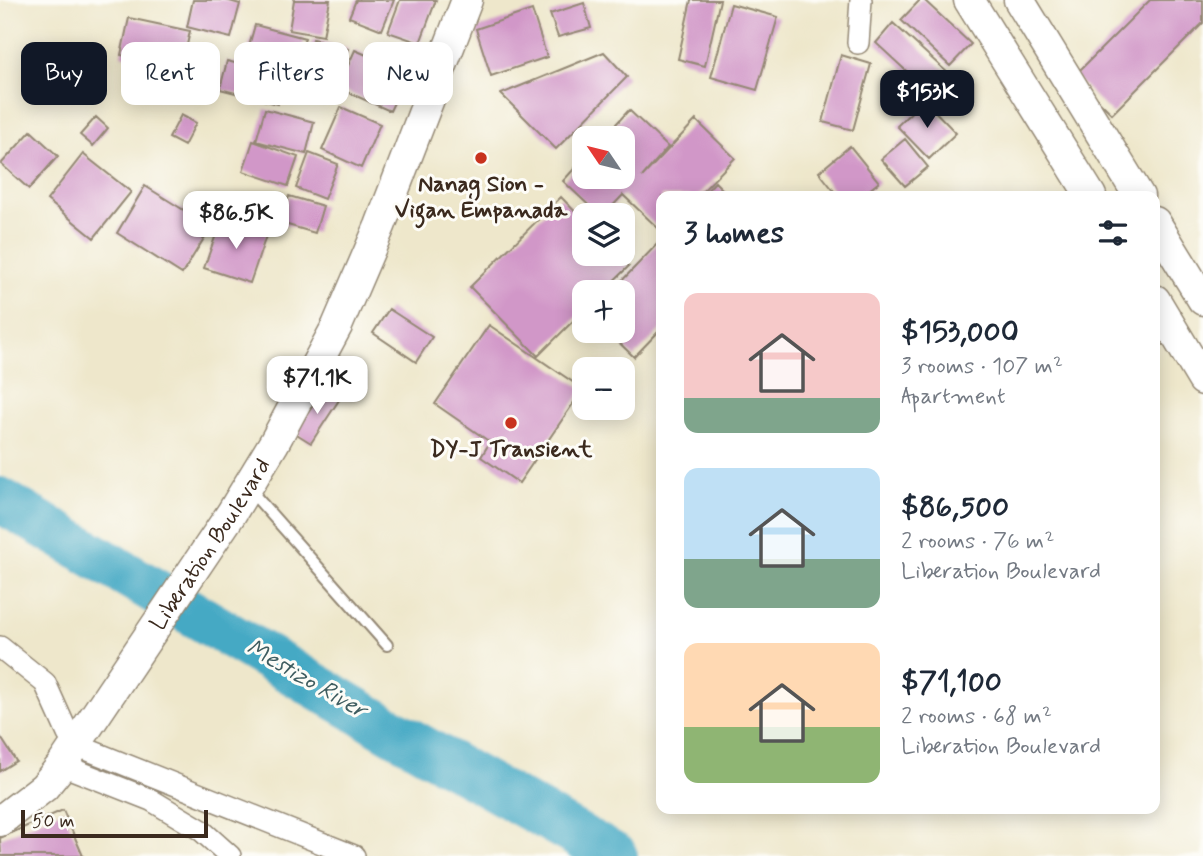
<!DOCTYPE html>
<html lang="en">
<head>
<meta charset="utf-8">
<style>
  :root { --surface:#fff; --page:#f6f6f7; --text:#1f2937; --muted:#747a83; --accent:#111827 }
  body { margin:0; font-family:Mynerve,sans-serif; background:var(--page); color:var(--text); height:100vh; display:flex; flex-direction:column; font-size:26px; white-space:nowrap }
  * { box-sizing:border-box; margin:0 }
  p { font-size:23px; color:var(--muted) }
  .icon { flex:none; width:38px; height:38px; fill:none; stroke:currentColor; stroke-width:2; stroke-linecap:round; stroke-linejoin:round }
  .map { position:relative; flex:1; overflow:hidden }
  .sheet { position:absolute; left:656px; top:191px; width:504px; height:623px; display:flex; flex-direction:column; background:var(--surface); border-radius:14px; box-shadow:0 4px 18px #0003 }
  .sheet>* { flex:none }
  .banner { position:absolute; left:21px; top:42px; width:530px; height:63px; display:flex; gap:14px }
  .needle { width:46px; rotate:305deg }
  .buttons { position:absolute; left:572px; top:126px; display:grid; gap:14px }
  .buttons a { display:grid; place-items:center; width:63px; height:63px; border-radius:14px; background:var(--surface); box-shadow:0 4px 18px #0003; font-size:35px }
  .scale { position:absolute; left:21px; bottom:18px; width:187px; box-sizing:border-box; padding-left:7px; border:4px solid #3b2a1e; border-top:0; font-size:19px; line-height:24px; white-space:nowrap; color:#3b2a1e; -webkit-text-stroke:5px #fdfcf7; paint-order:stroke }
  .price { position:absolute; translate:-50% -60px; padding:0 16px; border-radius:14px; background:#fff; color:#222; font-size:23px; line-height:46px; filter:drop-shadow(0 2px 4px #0008) }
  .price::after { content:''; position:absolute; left:50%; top:42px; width:21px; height:16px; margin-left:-10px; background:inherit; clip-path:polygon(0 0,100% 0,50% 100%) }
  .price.on { background:var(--accent); color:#fff }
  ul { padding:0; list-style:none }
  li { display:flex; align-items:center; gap:21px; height:175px; padding:0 28px }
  li span { display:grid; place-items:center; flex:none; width:196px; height:140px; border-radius:14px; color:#555 }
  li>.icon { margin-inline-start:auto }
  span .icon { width:84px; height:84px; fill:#fffc; stroke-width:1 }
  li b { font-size:30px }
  h2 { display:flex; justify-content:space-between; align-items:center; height:84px; padding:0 28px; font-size:30px }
  .pill { padding:0 24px; border-radius:14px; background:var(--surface); box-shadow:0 4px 18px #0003; font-size:24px; line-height:63px }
  .pill.on { background:var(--accent); color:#fff }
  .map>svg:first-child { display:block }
</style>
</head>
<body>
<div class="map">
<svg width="1203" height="856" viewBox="0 0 1203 856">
  <rect width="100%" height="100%" fill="#fdfcf7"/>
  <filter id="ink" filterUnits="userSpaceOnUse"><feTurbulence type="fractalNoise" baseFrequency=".0143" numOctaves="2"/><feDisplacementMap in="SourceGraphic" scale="14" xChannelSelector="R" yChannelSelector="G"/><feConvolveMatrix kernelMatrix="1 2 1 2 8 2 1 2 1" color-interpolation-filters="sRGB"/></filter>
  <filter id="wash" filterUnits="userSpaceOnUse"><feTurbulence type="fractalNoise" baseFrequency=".00686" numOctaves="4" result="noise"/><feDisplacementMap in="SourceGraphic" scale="28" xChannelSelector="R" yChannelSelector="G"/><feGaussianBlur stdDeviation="1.57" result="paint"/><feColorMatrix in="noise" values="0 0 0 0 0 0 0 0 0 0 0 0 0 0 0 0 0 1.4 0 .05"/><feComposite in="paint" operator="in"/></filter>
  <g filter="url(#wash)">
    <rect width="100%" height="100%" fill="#eee7cb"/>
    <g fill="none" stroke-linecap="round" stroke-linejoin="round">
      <path stroke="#45a9c4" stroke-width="46" d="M0,500L394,732L615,856"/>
    </g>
    <g id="blocks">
      <path fill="#d197c8" d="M193,0H226L240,4L231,38L187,27Z
        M294,0H330L323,36L289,30Z
        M356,0H394L382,30L349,17Z
        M400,0H436L420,43L388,32Z
        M691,0H720L705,66L678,59Z
        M920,0H924L971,44L950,66L901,20Z
        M1150,0H1203V23L1112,114L1074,76Z
        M584,3L591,28L558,37L550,14Z
        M731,4L778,17L757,90L711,77Z
        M532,10L547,57L491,76L476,29Z
        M129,18L190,31L182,68L121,55Z
        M893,23L961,85L943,105L876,43Z
        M255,25L305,38L295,74L245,60Z
        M313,39L348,49L339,81L303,71Z
        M355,50L408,73L390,111L338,88Z
        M604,52L627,77L556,149L501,94Z
        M841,55L871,64L853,130L823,122Z
        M227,61L285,76L278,104L220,89Z
        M924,100L956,133L929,159L897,126Z
        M341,107L380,124L361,168L322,150Z
        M265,109L314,122L306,154L256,141Z
        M629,110L668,147L642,177L696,120L735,158L698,196H662V232L623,195L604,215H599L563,181L584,158V177H623V138H603Z
        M181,115L196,123L184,146L169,138Z
        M96,117L108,128L93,146L80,135Z
        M31,131L58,156L29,189L1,164Z
        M905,139L928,167L905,186L881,159Z
        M253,141L298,157L288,186L243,171Z
        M850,146L879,182L862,196H838L819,172Z
        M309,153L338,164L324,199L296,188Z
        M83,154L131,192L94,238L47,200Z
        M715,182L729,196H702Z
        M145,186L211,227L182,274L117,233Z
        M289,196L323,206L315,233L281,223Z
        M561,197L584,221V254H617L629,266L602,292H584V310L538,356L470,287Z
        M222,218L267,233L250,283L204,268Z
        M662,239V328L634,357L607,331H623V292H611Z
        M389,309L432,337L416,362L373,333Z
        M489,325L583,389L519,483L481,457L490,442L435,404Z
        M323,390L339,400L311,443L295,433Z
        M0,736L16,761L0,771Z
        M63,810L83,856H1L0,838Z"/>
    </g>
  </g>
  <g filter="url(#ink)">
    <use href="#blocks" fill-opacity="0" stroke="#948874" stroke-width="2"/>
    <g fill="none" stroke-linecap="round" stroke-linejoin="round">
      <g stroke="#948874" stroke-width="14">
        <path id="lane" d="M249,489L387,645"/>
      </g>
      <g stroke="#948874" stroke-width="24">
        <path id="street" d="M858,43L861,0
          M0,647L45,683L68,734L76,745L354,856
          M62,765L151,800L201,830L230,856"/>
      </g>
      <g stroke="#948874" stroke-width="33">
        <g id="secondary">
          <path d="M969,0L1091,196"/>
          <path d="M1019,0L1139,196"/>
          <path d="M1155,222L1203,300"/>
          <path d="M1155,300L1203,380"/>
          <path id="s1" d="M0,821L44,787L62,765L231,514L274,443L337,326L380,226L467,0"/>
        </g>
      </g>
      <use href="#lane" stroke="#fff" stroke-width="10"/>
      <use href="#street" stroke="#fff" stroke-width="21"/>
      <use href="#secondary" stroke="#fff" stroke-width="30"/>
    </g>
  </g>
  <g fill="#c8321e" stroke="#fdfcf7" stroke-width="2.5">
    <circle cx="481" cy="158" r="7"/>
    <circle cx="511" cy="423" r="7"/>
  </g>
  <g text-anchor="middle" stroke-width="6" stroke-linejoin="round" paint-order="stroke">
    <g font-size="23" font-weight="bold" fill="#3b2a1e" stroke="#fdfcf7">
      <text x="481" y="191">Nanag Sion -<tspan x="481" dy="26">Vigan Empanada</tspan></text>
      <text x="511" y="456">DY-J Transient</text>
    </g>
    <g font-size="23" fill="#3b2a1e" stroke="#fdfcf7">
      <text dy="8" stroke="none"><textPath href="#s1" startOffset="350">Liberation Boulevard</textPath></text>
    </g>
    <g font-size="24" font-style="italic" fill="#3f5d60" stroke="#fdfcf7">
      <text transform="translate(307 678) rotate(30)" y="8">Mestizo River</text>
    </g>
  </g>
</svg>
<div class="buttons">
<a><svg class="needle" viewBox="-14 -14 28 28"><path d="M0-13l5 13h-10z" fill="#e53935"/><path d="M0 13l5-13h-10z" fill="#747a83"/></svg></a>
<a><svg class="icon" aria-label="layers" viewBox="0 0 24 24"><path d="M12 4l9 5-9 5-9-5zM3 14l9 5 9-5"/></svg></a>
<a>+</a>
<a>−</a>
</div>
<div class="scale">50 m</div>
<b class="price on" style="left:927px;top:130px">$153K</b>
<b class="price" style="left:236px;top:251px">$86.5K</b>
<b class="price" style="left:317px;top:416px">$71.1K</b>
<div class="banner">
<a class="pill on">Buy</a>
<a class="pill">Rent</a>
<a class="pill">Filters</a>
<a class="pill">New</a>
</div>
<section class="sheet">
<h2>3 homes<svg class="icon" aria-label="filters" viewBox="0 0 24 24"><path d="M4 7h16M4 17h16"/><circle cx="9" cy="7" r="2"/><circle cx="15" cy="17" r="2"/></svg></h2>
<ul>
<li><span style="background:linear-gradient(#f6c9c9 75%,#7fa58c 0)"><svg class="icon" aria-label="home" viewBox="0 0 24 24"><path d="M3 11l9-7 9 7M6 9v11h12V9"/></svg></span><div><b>$153,000</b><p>3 rooms · 107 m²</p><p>Apartment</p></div></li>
<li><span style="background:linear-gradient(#bfe0f5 65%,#7fa58c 0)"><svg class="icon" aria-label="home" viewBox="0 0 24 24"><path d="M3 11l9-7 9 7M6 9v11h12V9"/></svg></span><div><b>$86,500</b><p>2 rooms · 76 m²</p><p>Liberation Boulevard</p></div></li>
<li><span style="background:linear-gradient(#ffd9b3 60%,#8fb573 0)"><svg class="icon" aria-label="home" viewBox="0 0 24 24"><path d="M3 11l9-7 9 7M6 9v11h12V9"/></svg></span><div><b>$71,100</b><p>2 rooms · 68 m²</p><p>Liberation Boulevard</p></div></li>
</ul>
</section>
</div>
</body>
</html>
